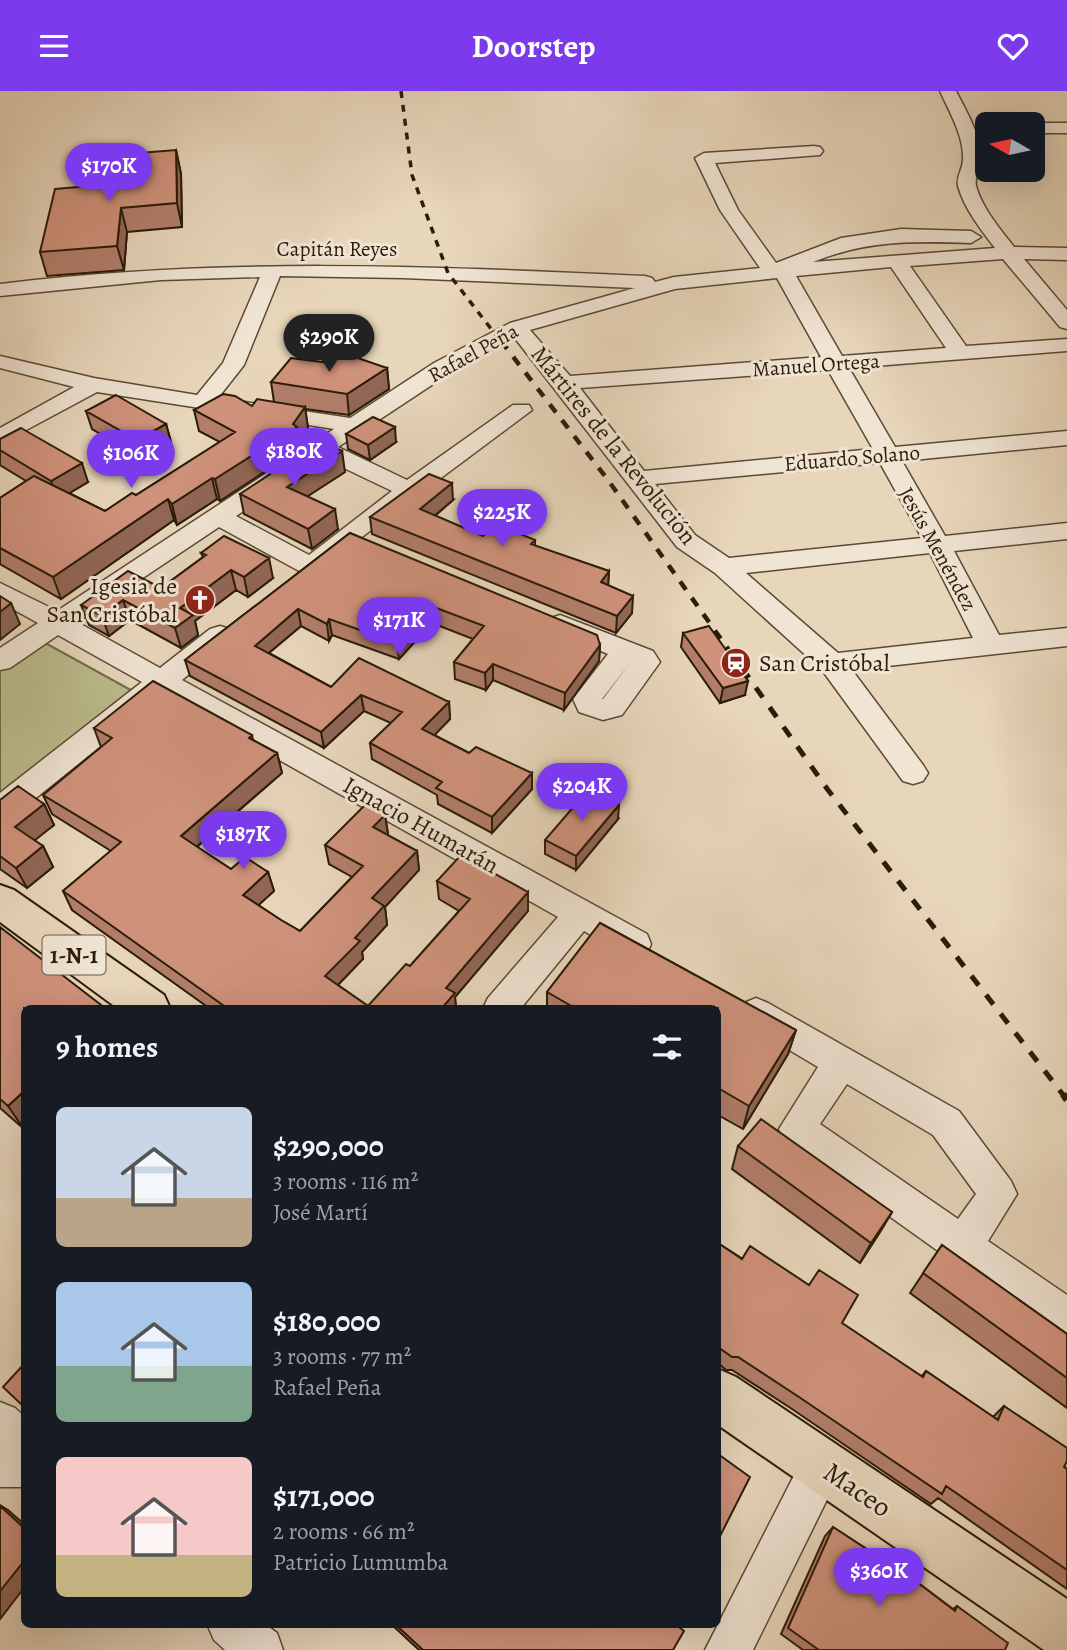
<!DOCTYPE html>
<html lang="en">
<head>
<meta charset="utf-8">
<style>
  :root { --surface:#171b24; --page:#242831; --text:#f1f3f6; --muted:#9ea1a6; --accent:#7c3aed }
  body { margin:0; font-family:Alegreya,serif; background:var(--page); color:var(--text); height:100vh; display:flex; flex-direction:column; font-size:26px; white-space:nowrap }
  * { box-sizing:border-box; margin:0 }
  p { font-size:23px; color:var(--muted) }
  .icon { flex:none; width:38px; height:38px; fill:none; stroke:currentColor; stroke-width:2; stroke-linecap:round; stroke-linejoin:round }
  .map { position:relative; flex:1; overflow:hidden }
  .sheet { position:absolute; left:21px; top:914px; width:700px; height:623px; display:flex; flex-direction:column; background:var(--surface); border-radius:10px; box-shadow:0 7px 28px #0002 }
  .sheet>* { flex:none }
  .needle { width:46px; rotate:279deg }
  .controls { position:absolute; left:975px; top:21px; display:grid; gap:14px }
  .controls a { display:grid; place-items:center; width:70px; height:70px; border-radius:10px; background:var(--surface); box-shadow:0 7px 28px #0002; font-size:35px }
  .price { position:absolute; translate:-50% -60px; padding:0 16px; border-radius:24px; background:var(--accent); color:#fff; font-size:23px; line-height:46px; filter:drop-shadow(0 2px 4px #0008) }
  .price::after { content:''; position:absolute; left:50%; top:42px; width:21px; height:16px; margin-left:-10px; background:inherit; clip-path:polygon(0 0,100% 0,50% 100%) }
  .price.current { background:#222; color:#fff }
  ul { padding:0; list-style:none }
  li { display:flex; align-items:center; gap:21px; height:175px; padding:0 35px }
  li span { display:grid; place-items:center; flex:none; width:196px; height:140px; border-radius:10px; color:#555 }
  li>.icon { margin-inline-start:auto }
  span .icon { width:84px; height:84px; fill:#fffc; stroke-width:1 }
  li b { font-size:30px }
  h2 { display:flex; justify-content:space-between; align-items:center; height:84px; padding:0 35px; font-size:30px }
  header { display:flex; justify-content:space-between; align-items:center; height:91px; padding:0 35px; background:var(--accent); color:#fff; font-size:32px; font-weight:600 }
  .map>svg:first-child { display:block }
</style>
</head>
<body>
<header><svg class="icon" aria-label="menu" viewBox="0 0 24 24"><path d="M4 6h16M4 12h16M4 18h16"/></svg>Doorstep<svg class="icon" aria-label="heart" viewBox="0 0 24 24"><path d="M12 20l-8-8c-3-5 5-10 8-4 3-6 11-1 8 4z"/></svg></header>
<div class="map">
<svg width="1067" height="1559" viewBox="0 0 1067 1559">
  <rect width="100%" height="100%" fill="#e8d6bb"/>
  <filter id="stains"><feTurbulence type="fractalNoise" baseFrequency=".00286" numOctaves="4"/><feColorMatrix values="0 0 0 0 .2 0 0 0 0 .09 0 0 0 0 .02 0 0 0 .5 -.17"/></filter>
  <radialGradient id="worn" r=".72"><stop offset=".6" stop-color="#630" stop-opacity="0"/><stop offset="1" stop-color="#630" stop-opacity=".3"/></radialGradient>
  <path fill="#bbbc8c" stroke="#736c4a" stroke-width="2" d="M38,548L138,603L0,711V575Z"/>
  <g fill="none" stroke-linecap="round" stroke-linejoin="round">
    <g stroke="#5a4a35" stroke-width="3">
      <path id="minor" d="M940,0H956C966,20 981,44 981,68C981,77 974,85 976,95C982,117 1000,138 1014,156L1067,157V169L1024,168L1067,219V238L1060,236L1003,168L910,175L966,255L1067,248V260L849,277L895,356L1067,340V354L902,370L945,445L1067,432V448L954,460L999,544L1067,537V555L852,579L923,674L928,682L923,690L913,693L903,690L822,579L715,482L677,456L514,246L450,282L338,356L407,389L513,314H529L532,319L323,475L319,481L310,483L301,481L219,436L77,531L160,577L210,538L220,535L230,538L233,544L230,550L182,589L647,843L651,853L647,863C625,870 603,851 584,840L521,917H483L488,907L558,826L164,604L11,727L0,730V702L142,591L58,544L10,577L0,579V557L38,532L0,511V492L57,520L334,338L97,301L0,353V337L74,296L0,277V265L94,287L197,304L223,272L260,186L161,189L0,205V193C218,166 427,175 645,185L652,187L655,191L674,186L760,177L720,119L695,67L704,62L814,55L820,56L823,60L820,64L715,72L738,119L776,172L841,147L901,138L971,140L981,146L971,152C913,150 867,149 813,171L995,157C981,139 964,117 958,95C956,85 963,78 963,68C964,45 949,20 940,0ZM891,176L946,257L842,265L796,185ZM280,185L403,187L635,197L510,232L434,272L350,327L218,307L244,274ZM777,187L821,266L570,285L530,239L675,198ZM828,279L873,358L644,380L580,297ZM323,367L392,400L309,464L236,425ZM880,372L922,447L729,467L695,444L655,393ZM930,462L973,547L838,562L746,482Z
        M1032,32H1067V42H1032V33H1027Z
        M560,524L653,560L660,571L622,624L603,629L579,621L573,608L608,563L551,539L547,533L551,527ZM630,572L603,608H602Z
        M756,907L768,912L959,1020L1011,1090L1017,1103L988,1150L1067,1204V1248L1053,1242L784,1050L779,1038L818,976L744,932L739,922L744,912ZM847,993L933,1044L976,1103L958,1128L820,1033Z
        M0,1311L15,1317L24,1325V1396H0Z
        M822,1352L837,1359L844,1374L753,1559H705L807,1359Z
        M207,1533H265L277,1542L283,1559H225L214,1549Z"/>
    </g>
    <g stroke="#2b1c08" stroke-width="4">
      <path id="major" d="M0,794L14,799L164,904L170,917H117L0,831Z
        M718,1278L736,1286L1067,1508V1559H1044L718,1334Z"/>
    </g>
    <use href="#minor" fill="#f0e4d3" fill-rule="evenodd"/>
    <use href="#major" fill="#e8d6bb" fill-rule="evenodd"/>
    <path stroke="#2b1c08" stroke-width="3.5" stroke-dasharray="7 7" stroke-linecap="butt" d="M401,0L412,84L448,182L502,252"/>
    <path stroke="#2b1c08" stroke-width="4.5" stroke-dasharray="10 10" stroke-linecap="butt" d="M501,250L608,389L743,579"/>
    <path stroke="#2b1c08" stroke-width="5" stroke-dasharray="12 12" stroke-linecap="butt" d="M742,577L828,699L1064,1005"/>
    <path stroke="#2b1c08" stroke-width="7" stroke-dasharray="16 16" stroke-linecap="butt" d="M1063,1003L1067,1009"/>
  </g>
  <path fill="#b27e6a" stroke="#2b1c08" stroke-width="2" d="M176,59L181,83L182,136L127,141L124,179L47,185L40,161L125,92Z
    M330,272L387,277L389,298L349,324L305,318L308,337L300,349L301,357L220,410L217,408L177,434L174,429L61,508L0,473V407L26,390L0,374V348L88,391L69,402L105,420L136,404L220,351L199,340L194,319L252,315L274,311L271,291Z
    M86,320L166,333L171,351L142,367L92,338Z
    M346,343L396,351L370,369L348,358Z
    M345,381L307,405L338,438L312,458L244,423L240,403Z
    M453,409L435,425L483,445L535,449V455L609,480L608,494L632,522L616,542L372,443L370,426Z
    M350,442L600,554L599,570L564,619L493,589L486,599L455,588L454,571L473,548L432,532L399,568L332,544L329,550L301,535L269,562L331,596L449,611L450,628L434,644L469,662L532,682V698L492,742L438,713L437,704L372,668L370,652L391,632L364,620L324,657L190,585L185,569Z
    M201,462L273,487L248,506L236,499L195,530L198,544L181,557L130,529L109,545L89,534L81,514L161,497L203,466Z
    M683,542L745,604L720,612L681,556Z
    M94,637L252,644L253,649L277,662L282,682L197,756L231,778L268,781L274,800L258,814L281,829L300,840L352,786L329,773L325,754L385,724L388,743L387,744L417,760L419,779L385,816L387,834L362,861L363,868L338,894L368,915L410,875L459,820L439,808L437,790L528,801V820L455,906L456,917H209L72,819L63,800L111,760L52,723L43,704L101,656Z
    M0,709L44,713L54,734L34,749L43,755L53,776L27,797L0,778Z
    M618,728L576,779L545,763V749Z
    M600,832L796,939L788,963L743,1038L718,1024V917H547V901Z
    M0,836L24,917V1038L0,1017Z
    M738,1055L892,1121L880,1141L860,1172L732,1078Z
    M718,1152L842,1232L921,1286L926,1280L993,1326L1004,1315L1067,1378V1498L938,1407L931,1413L792,1318L732,1279H726L718,1272Z
    M942,1154L1067,1243V1317L910,1202Z
    M833,1436L887,1471L889,1470L953,1518L957,1515L1005,1559H803L781,1543L825,1445Z
    M391,1533H675L673,1559H419Z"/>
  <path fill="#916656" stroke="#2b1c08" stroke-width="2" d="M176,59L181,83L182,136L177,112Z
    M121,117L127,141L124,179L117,155Z
    M387,277L389,298L349,324L347,303Z
    M305,316L308,337L300,349L301,357L220,410L215,388L293,333Z
    M166,333L171,351L142,367L137,349Z
    M395,336L396,351L370,369L368,354Z
    M342,360L345,381L291,416L287,396Z
    M82,372L88,391L58,409L51,390Z
    M212,387L217,408L177,434L172,413Z
    M452,392L453,409L421,436L420,418Z
    M168,408L174,429L61,508L53,486Z
    M335,418L338,438L312,458L308,438Z
    M269,467L273,487L248,506L244,486Z
    M231,479L236,499L195,530L198,544L181,557L175,537L180,517Z
    M609,480L608,497L601,491Z
    M633,505L632,522L616,542L617,525Z
    M123,509L130,529L109,545L102,525Z
    M11,512L20,533L0,549V521Z
    M431,515L432,532L399,568L397,552Z
    M298,518L301,535L258,571L255,555Z
    M329,528L332,544L329,550L327,533Z
    M600,554L599,570L564,619L565,602Z
    M493,573V589L486,599L485,582Z
    M748,590L745,604L720,612L723,597Z
    M361,604L364,620L324,657L321,641Z
    M449,611L450,628L424,655L422,638Z
    M277,662L282,682L187,764L181,745Z
    M532,682V698L492,742V726Z
    M44,713L54,734L25,757L15,736Z
    M619,714L618,728L576,779V765Z
    M385,724L388,743L376,755L373,736Z
    M43,755L53,776L27,797L16,777Z
    M417,760L419,779L385,816L387,834L362,861L363,868L329,903L325,885L355,847L372,807Z
    M268,781L274,800L249,823L243,804Z
    M528,801V820L455,906L456,917H442L446,897Z
    M796,939L788,963L743,1038L749,1015Z
    M21,1003L24,1008V1038L8,1015Z
    M892,1121L880,1141L860,1172L871,1152Z
    M0,1414L8,1419L24,1433V1437L0,1415Z
    M24,1470V1497L0,1528V1500Z"/>
  <path fill="#cf927b" stroke="#2b1c08" stroke-width="2" d="M176,59L177,112L121,117L117,155L40,161L55,98L125,92L127,63Z
    M346,263L387,277L347,303L271,291L291,267L330,272Z
    M223,303L235,305L252,315L257,308L305,316L293,333L297,336L215,388L212,387L172,413L168,408L53,486L0,457V407L34,385L105,420L132,402L136,404L235,341L194,319Z
    M116,304L166,333L137,349L86,320Z
    M373,326L395,336L368,354L346,343Z
    M21,337L82,372L51,390L0,359V348Z
    M320,350L342,360L287,396L335,418L308,438L240,403Z
    M429,383L452,392L420,418L483,445L496,433L535,449L531,453L609,480L601,491L633,505L617,525L370,426Z
    M350,442L597,544L600,554L565,602L493,573L485,582L454,571L484,535L431,515L397,552L329,528L327,533L298,518L255,555L331,596L359,567L449,611L422,638L469,662L476,656L532,682L492,726L436,697L442,691L370,652L402,621L361,604L321,641L185,569Z
    M224,445L269,467L244,486L231,479L180,517L193,524L175,537L123,509L102,525L81,514L128,480L161,497L206,464L201,462Z
    M0,505L11,512L0,521Z
    M709,535L748,590L723,597L683,542Z
    M153,590L252,644L249,647L277,662L181,745L231,778L245,766L268,781L243,804L281,829L300,840L363,775L325,754L366,713L385,724L373,736L417,760L372,807L384,815L355,847L360,850L325,885L368,915L406,873L410,875L470,808L437,790L461,764L528,801L446,897L455,902L442,917H227L63,800L121,751L43,704L112,647L94,637Z
    M18,695L44,713L15,736L43,755L16,777L0,765V709Z
    M588,699L619,714L576,765L545,749Z
    M600,832L796,939L749,1015L718,997V917H575L547,901Z
    M0,836L105,917H24V1006L21,1003L8,1015L0,1008Z
    M761,1028L892,1121L871,1152L738,1055Z
    M718,1152L742,1168L750,1155L809,1194L819,1179L858,1204L842,1232L923,1286L926,1280L998,1329L1004,1315L1067,1357V1370L1064,1376L1067,1378V1479L946,1395L942,1403L799,1306L738,1266H732L718,1256Z
    M942,1154L1067,1243V1287L923,1182Z
    M24,1273V1316L3,1296Z
    M718,1363L750,1386L718,1449Z
    M0,1415L24,1437V1470L0,1500Z
    M833,1436L888,1472L889,1470L955,1520L957,1515L1008,1552L1005,1559H819L788,1537Z
    M395,1533H675L684,1540L673,1559H423Z"/>
  <defs>
    <g id="church-disc" transform="scale(1.575)"><circle r="9.5" fill="#8f2418" stroke="#f0e4d3"/><path d="M-1.2-6h2.4v3.5h3.3v2.4h-3.3V6h-2.4V-.1h-3.3v-2.4h3.3Z" fill="#fff"/></g>
    <g id="station-disc" transform="scale(1.575)"><circle r="9.5" fill="#8f2418" stroke="#f0e4d3"/><path d="M-3-6H3Q5-6 5-4V2Q5 4 3 4L4.5 6H3L1.5 4h-3L-3 6H-4.5L-3 4Q-5 4-5 2V-4Q-5-6-3-6ZM-3.5-4v3h7v-3ZM-3.5 1v1.5H-2V1ZM2 1v1.5H3.5V1Z" fill="#fff"/></g>
  </defs>
  <g fill-rule="evenodd">
    <use href="#church-disc" x="200" y="509"/>
    <use href="#station-disc" x="736" y="572"/>
  </g>
  <g text-anchor="middle" stroke-width="6" stroke-linejoin="round" paint-order="stroke">
    <g font-size="21" fill="#2b1c08" stroke="#f0e4d3">
      <text x="337" y="165">Capitán Reyes</text>
      <text transform="translate(473 262) rotate(-29)" y="7">Rafael Peña</text>
      <text transform="translate(816 274) rotate(-4)" y="7">Manuel Ortega</text>
      <text transform="translate(852 367) rotate(-5)" y="7">Eduardo Solano</text>
      <text transform="translate(938 458) rotate(61)" y="7">Jesús Menéndez</text>
    </g>
    <rect fill="#f0e4d3" stroke="#665845" stroke-width="2" x="42.5" y="844.5" width="63" height="39" rx="5"/>
    <g font-size="23" font-weight="bold" fill="#2b1c08">
      <text x="74" y="872">1-N-1</text>
    </g>
    <g font-size="24" fill="#2b1c08" stroke="#f0e4d3">
      <text transform="translate(614 354) rotate(51)" y="8">Mártires de la Revolución</text>
      <text transform="translate(421 734) rotate(29)" y="8">Ignacio Humarán</text>
    </g>
    <g font-size="24" fill="#2b1c08" stroke="#f0e4d3" text-anchor="end">
      <text x="177" y="503">Igesia de<tspan x="177" dy="28">San Cristóbal</tspan></text>
      <text x="759" y="580" text-anchor="start">San Cristóbal</text>
    </g>
    <g font-size="28" fill="#2b1c08" stroke="#f0e4d3">
      <text transform="translate(858 1398) rotate(34)" y="10">Maceo</text>
    </g>
  </g>
  <rect width="100%" height="100%" filter="url(#stains)"/>
  <rect width="100%" height="100%" fill="url(#worn)"/>
</svg>
<div class="controls">
<a><svg class="needle" viewBox="-14 -14 28 28"><path d="M0-13l5 13h-10z" fill="#e53935"/><path d="M0 13l5-13h-10z" fill="#9ea1a6"/></svg></a>
</div>
<b class="price" style="left:109px;top:112px">$170K</b>
<b class="price current" style="left:329px;top:283px">$290K</b>
<b class="price" style="left:294px;top:397px">$180K</b>
<b class="price" style="left:131px;top:399px">$106K</b>
<b class="price" style="left:502px;top:458px">$225K</b>
<b class="price" style="left:399px;top:566px">$171K</b>
<b class="price" style="left:582px;top:732px">$204K</b>
<b class="price" style="left:243px;top:780px">$187K</b>
<b class="price" style="left:879px;top:1517px">$360K</b>
<section class="sheet">
<h2>9 homes<svg class="icon" aria-label="filters" viewBox="0 0 24 24"><path d="M4 7h16M4 17h16"/><circle cx="9" cy="7" r="2"/><circle cx="15" cy="17" r="2"/></svg></h2>
<ul>
<li><span style="background:linear-gradient(#c9d6e8 65%,#b9a48a 0)"><svg class="icon" aria-label="home" viewBox="0 0 24 24"><path d="M3 11l9-7 9 7M6 9v11h12V9"/></svg></span><div><b>$290,000</b><p>3 rooms · 116 m²</p><p>José Martí</p></div></li>
<li><span style="background:linear-gradient(#a9c7e8 60%,#7fa58c 0)"><svg class="icon" aria-label="home" viewBox="0 0 24 24"><path d="M3 11l9-7 9 7M6 9v11h12V9"/></svg></span><div><b>$180,000</b><p>3 rooms · 77 m²</p><p>Rafael Peña</p></div></li>
<li><span style="background:linear-gradient(#f6c9c9 70%,#c2b280 0)"><svg class="icon" aria-label="home" viewBox="0 0 24 24"><path d="M3 11l9-7 9 7M6 9v11h12V9"/></svg></span><div><b>$171,000</b><p>2 rooms · 66 m²</p><p>Patricio Lumumba</p></div></li>
</ul>
</section>
</div>
</body>
</html>
